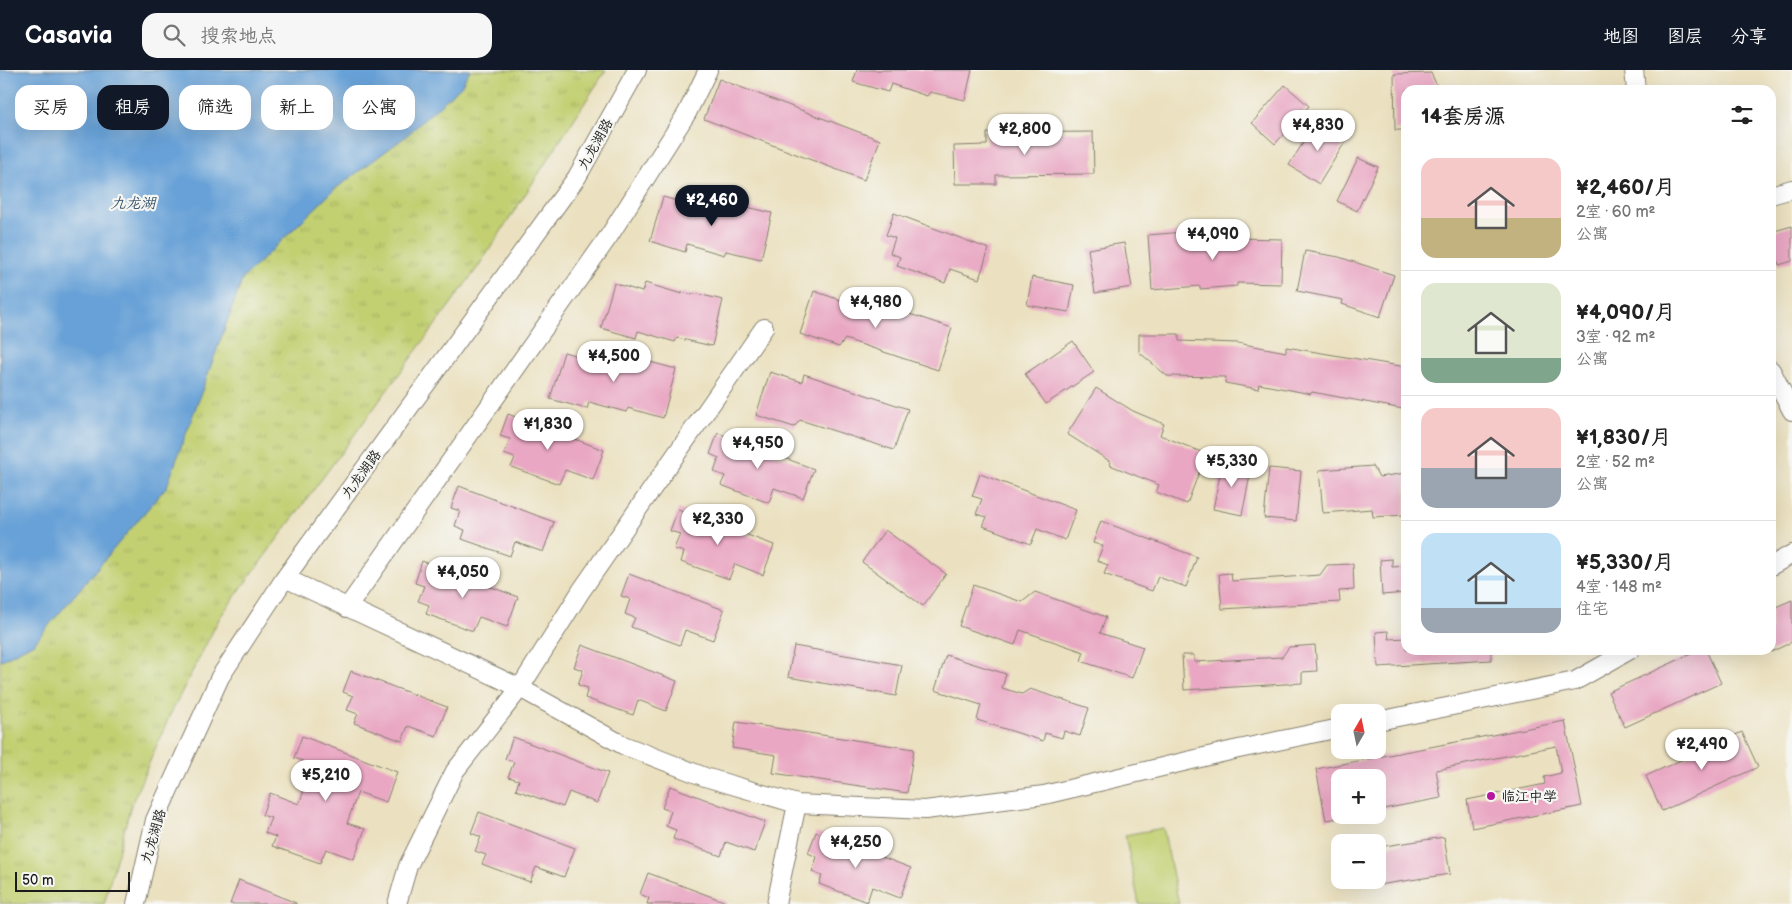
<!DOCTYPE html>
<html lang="zh">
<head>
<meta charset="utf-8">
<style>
  :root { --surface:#fff; --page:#f6f6f6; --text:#222; --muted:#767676; --line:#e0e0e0; --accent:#111827 }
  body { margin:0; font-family:"Balsamiq Sans","LXGW WenKai TC",sans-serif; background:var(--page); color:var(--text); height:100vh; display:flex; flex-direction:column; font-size:19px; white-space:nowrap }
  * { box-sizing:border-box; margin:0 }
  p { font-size:16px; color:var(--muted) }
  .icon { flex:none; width:28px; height:28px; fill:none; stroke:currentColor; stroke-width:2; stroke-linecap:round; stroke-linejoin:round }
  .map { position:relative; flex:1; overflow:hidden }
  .details { position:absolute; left:1401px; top:15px; width:375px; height:570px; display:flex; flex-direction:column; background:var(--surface); border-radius:15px; box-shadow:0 5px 20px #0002 }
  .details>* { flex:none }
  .banner { position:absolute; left:15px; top:15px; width:475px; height:45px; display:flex; gap:10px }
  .needle { width:32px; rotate:9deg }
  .buttons { position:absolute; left:1331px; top:634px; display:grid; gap:10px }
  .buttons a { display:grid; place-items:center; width:55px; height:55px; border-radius:10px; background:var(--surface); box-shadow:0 5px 20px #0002; font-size:25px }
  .scale { position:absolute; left:15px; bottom:12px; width:115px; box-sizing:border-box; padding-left:5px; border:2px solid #1c1c1c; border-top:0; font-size:14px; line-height:18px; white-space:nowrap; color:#1c1c1c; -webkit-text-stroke:4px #f6f6f2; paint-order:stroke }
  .price { position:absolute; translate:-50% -42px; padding:0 11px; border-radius:18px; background:#fff; color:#222; font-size:16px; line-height:32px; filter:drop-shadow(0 1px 2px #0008) }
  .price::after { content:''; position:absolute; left:50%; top:30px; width:15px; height:11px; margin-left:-8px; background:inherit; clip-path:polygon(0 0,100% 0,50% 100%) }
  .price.active { background:var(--accent); color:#fff }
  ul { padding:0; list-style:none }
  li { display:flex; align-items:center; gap:15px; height:125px; padding:0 20px }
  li+li { border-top:1px solid var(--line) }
  li span { display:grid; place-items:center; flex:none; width:140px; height:100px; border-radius:15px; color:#555 }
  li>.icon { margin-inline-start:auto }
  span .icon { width:60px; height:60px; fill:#fffc; stroke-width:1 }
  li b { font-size:21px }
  h2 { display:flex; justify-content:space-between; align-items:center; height:60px; padding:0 20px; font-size:21px }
  .pill { padding:0 18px; border-radius:15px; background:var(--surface); box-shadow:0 5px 20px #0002; font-size:18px; line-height:45px }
  .pill.active { background:var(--accent); color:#fff }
  header { display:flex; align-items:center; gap:30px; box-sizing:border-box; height:70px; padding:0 25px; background:var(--accent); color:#fff }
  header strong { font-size:24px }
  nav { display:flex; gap:28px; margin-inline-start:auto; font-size:18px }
  .search { width:350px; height:45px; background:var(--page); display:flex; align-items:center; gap:12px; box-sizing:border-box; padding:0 18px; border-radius:15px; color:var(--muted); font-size:19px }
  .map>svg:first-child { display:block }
</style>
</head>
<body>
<header>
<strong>Casavia</strong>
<div class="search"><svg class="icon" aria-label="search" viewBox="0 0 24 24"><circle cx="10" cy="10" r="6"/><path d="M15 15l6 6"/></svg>搜索地点</div>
<nav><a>地图</a><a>图层</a><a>分享</a></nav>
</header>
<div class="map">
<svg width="1792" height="834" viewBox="0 0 1792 834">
  <defs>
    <pattern id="grass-tufts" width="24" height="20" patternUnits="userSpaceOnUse" patternTransform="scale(1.25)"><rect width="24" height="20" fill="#c2d072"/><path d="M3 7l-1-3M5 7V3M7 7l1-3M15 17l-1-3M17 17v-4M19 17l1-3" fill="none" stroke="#a6b262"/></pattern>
  </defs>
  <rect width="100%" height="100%" fill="#f6f6f2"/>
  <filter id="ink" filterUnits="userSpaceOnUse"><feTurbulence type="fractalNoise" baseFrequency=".02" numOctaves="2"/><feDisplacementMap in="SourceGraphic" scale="10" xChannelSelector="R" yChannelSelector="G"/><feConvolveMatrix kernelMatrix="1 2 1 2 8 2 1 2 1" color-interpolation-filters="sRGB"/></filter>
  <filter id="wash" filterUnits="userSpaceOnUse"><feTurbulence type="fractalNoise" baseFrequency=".0096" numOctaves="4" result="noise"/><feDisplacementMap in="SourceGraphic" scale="20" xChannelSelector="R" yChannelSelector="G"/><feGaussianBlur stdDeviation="1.12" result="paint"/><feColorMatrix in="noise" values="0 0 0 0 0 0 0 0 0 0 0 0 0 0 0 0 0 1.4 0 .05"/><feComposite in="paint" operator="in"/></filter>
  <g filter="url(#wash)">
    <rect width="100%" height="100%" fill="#ebe1c0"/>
    <path fill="url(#grass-tufts)" stroke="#6f7647" d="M0,0H606L478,197L220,547L169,647L131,735L104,834H0Z"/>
    <path fill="#c2d072" stroke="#6f7647" d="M1163,758L1179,834H1139L1125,765Z"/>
    <path fill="#68a1d7" stroke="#425e7a" d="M0,0H470L461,16L405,67L335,119L243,208L167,416L34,573L0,591Z"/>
    <g id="blocks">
      <path fill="#e9a7c3" d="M857,0H972L965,30L930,22L927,26L891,14L888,22L853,12Z
        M1431,3L1439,20H1406V60H1395L1394,4Z
        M719,9L880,70L864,110L704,49Z
        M1285,15L1309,36L1275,74L1252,53Z
        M1317,51L1347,69L1319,114L1289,95Z
        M1093,62L1094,104L996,105V114H955L954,76L987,75V63Z
        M1358,88L1378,97L1357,141L1337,131Z
        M694,126L731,137L732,135L741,138L743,136L772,143L761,189L726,181L724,185L687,174L685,182L650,171L663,127L691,135Z
        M894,143L989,179L979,209L950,199L945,213L897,196L900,187L890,183L895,168L886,165Z
        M1792,156V191L1779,195L1771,162Z
        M1184,162V165L1233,162L1234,168L1282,169L1281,214L1237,213V216L1200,219V216L1152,220L1148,165Z
        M1124,173L1132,217L1095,223L1088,179Z
        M1305,181L1339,187L1394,205L1380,247L1342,234L1343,230L1297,221Z
        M1032,207L1074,215L1069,242L1027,235Z
        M614,213L642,222L645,213L682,224V222L692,225L694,223L723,230L712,276L677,268L675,272L638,261L636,268L601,258Z
        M814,221L846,232L849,224L952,258L938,300L845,269L839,277L800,264Z
        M1139,264H1179V271L1238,273L1286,282V277L1406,297V322L1403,339L1312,322L1311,324L1259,314L1258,319L1225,313L1226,307L1167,306L1139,282Z
        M1073,271L1094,302L1046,334L1025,304Z
        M594,281L631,291L632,287L676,299L663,348L628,338L626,342L589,332L587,339L550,329L564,282L592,290Z
        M770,302L802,312L804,304L908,339L894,380L800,350L794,357L756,345Z
        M1096,318L1133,341L1164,354L1160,365L1206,384L1187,434L1156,422L1159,415L1110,395L1111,392L1067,364Z
        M508,344L604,380L593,410L565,400L559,414L511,397L515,388L504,384L510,369L500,366Z
        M718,363L814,399L803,428L774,418L769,433L721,415L725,406L714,402L719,388L710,384Z
        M1223,390L1252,396L1242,445L1213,439Z
        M1373,396L1379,407L1406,403V431L1404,445L1373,447L1372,439L1323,443L1319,400Z
        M1269,398L1301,401L1296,451L1264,448Z
        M980,404L1076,440L1065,470L1037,459L1031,474L983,456L987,447L976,444L982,429L972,426Z
        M459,416L554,452L543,482L515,472L510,486L462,469L465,460L455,456L460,441L451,438Z
        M678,439L774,475L763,505L735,494L729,509L681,492L684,482L674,479L680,464L670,461Z
        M1101,451L1197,487L1186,517L1158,507L1152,521L1104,504L1108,495L1097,491L1103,476L1093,473Z
        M885,460L946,504L923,536L862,492Z
        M1392,489V497L1406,496V523L1382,525L1380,490Z
        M422,491L518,527L507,557L479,547L473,561L426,544L429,535L418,531L424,516L415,513Z
        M1353,494L1354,520L1339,521L1340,532L1222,539L1219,504L1231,503L1232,511L1320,505L1327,495Z
        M629,504L724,540L713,570L685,560L680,575L631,557L635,548L625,544L630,529L621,526Z
        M973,515L1022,532L1035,522L1106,547L1100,563L1143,577L1132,608L1081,591L1084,582L1020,560L1015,575L959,556Z
        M1792,530V572L1771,582V539Z
        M1388,561L1389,569L1406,568V580H1491V590L1378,597L1376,562Z
        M582,575L677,611L666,641L638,630L633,645L585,628L588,618L578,615L583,600L574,597Z
        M1315,575L1317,601L1302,602V613L1184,620L1182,585H1194V592L1282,587L1289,577Z
        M794,576L902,595L896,626L788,607Z
        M1700,580H1706L1721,613L1625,657L1608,622Z
        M946,585L1006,604L1002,618L1022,624L1030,619L1089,638L1080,666L1064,661L1062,668L1045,663L1043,671L977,650L981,635L935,620Z
        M351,601L447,637L436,666L408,656L402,671L354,653L358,644L347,640L353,626L343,622Z
        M1565,651L1582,736L1472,758L1467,730L1545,714L1544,707L1561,703L1556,676L1436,700L1441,728L1378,740V708H1340V748L1326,750L1316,699Z
        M736,652L914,679L907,723L773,703L776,685L732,678Z
        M1742,662L1758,697L1662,741L1646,706Z
        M302,666L397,702L386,732L358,722L347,753L365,759L354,789L326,779L320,793L272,776L276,767L265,763L271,748L262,745L270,723L299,734L308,710L298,706L303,691L294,688Z
        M513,667L608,703L597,733L569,722L563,737L516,720L519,710L508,707L514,692L505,689Z
        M670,716L765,752L754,782L726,772L721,786L673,769L676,760L666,756L671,741L662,738Z
        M479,742L575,778L564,807L536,797L530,812L482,794L486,785L475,781L481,767L471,763Z
        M816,762L911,798L900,828L872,817L867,832L819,814L822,806L812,802L817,787L808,783Z
        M1444,767L1450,804L1378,815V777Z
        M648,803L726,832V834H647L649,828L640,824Z
        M239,810L296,833V834H230Z"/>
    </g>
  </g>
  <g filter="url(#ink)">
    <use href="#blocks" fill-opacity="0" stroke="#847e6e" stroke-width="1"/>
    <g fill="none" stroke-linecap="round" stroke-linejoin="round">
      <g stroke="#847e6e" stroke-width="20">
        <path id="minor" d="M1634,0L1636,20
          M1771,125L1792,119
          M1771,300L1792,341
          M1771,496L1792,484
          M285,508L520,618L623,675L705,707L797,734L925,740L1044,725L1234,680L1340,658
          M347,538L609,166L687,43L708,0
          M1378,651L1575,611L1630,580
          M136,834L155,750L220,607L285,508L577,107L637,0
          M397,834L408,796L455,701L520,618L581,521L764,258
          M776,834L797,734"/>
      </g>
      <use href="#minor" stroke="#fff" stroke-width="18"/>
    </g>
  </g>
  <circle fill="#b5179e" stroke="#f6f6f2" stroke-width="2" cx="1491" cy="726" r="5"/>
  <g text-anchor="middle" stroke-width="4.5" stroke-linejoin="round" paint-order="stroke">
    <g font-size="14" fill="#1c1c1c" stroke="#f6f6f2">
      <text transform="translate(595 74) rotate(-61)" y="5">九龙湖路</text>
      <text transform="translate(361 404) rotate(-54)" y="5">九龙湖路</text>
      <text transform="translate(153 766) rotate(-74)" y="5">九龙湖路</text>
    </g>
    <g font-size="14" fill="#1c1c1c" stroke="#f6f6f2" text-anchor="start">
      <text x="1501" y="731">临江中学</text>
    </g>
    <g font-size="15" font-style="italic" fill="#3e5870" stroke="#f6f6f2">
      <text x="133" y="138">九龙湖</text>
    </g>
  </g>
</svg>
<div class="buttons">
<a><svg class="needle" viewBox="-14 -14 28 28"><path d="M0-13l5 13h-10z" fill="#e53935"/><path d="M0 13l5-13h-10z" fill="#767676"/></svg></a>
<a>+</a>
<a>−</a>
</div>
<div class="scale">50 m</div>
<b class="price" style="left:1318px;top:82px">¥4,830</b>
<b class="price" style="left:1025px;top:86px">¥2,800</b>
<b class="price active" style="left:712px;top:157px">¥2,460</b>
<b class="price" style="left:1213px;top:191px">¥4,090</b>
<b class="price" style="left:876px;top:259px">¥4,980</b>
<b class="price" style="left:614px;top:313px">¥4,500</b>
<b class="price" style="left:548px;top:381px">¥1,830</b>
<b class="price" style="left:758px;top:400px">¥4,950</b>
<b class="price" style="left:1232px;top:418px">¥5,330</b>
<b class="price" style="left:718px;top:476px">¥2,330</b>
<b class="price" style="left:463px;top:529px">¥4,050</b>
<b class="price" style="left:1702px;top:701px">¥2,490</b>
<b class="price" style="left:326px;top:732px">¥5,210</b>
<b class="price" style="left:856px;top:799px">¥4,250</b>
<div class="banner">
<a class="pill">买房</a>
<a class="pill active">租房</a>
<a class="pill">筛选</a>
<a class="pill">新上</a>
<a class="pill">公寓</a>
</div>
<section class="details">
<h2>14套房源<svg class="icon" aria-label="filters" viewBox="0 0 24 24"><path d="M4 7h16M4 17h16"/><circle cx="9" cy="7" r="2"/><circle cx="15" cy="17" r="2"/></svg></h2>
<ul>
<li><span style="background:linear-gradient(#f6c9c9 60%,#c2b280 0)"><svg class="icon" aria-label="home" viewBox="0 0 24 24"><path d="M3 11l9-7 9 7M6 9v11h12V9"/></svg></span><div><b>¥2,460/月</b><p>2室 · 60 m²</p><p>公寓</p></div></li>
<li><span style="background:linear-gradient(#dfe7d0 75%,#7fa58c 0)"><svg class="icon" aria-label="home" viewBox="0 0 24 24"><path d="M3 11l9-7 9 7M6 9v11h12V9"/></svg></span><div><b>¥4,090/月</b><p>3室 · 92 m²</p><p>公寓</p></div></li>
<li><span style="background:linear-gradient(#f6c9c9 60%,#9aa5b1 0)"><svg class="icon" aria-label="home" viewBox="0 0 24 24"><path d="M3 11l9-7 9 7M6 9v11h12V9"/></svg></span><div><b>¥1,830/月</b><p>2室 · 52 m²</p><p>公寓</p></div></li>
<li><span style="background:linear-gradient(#bfe0f5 75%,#9aa5b1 0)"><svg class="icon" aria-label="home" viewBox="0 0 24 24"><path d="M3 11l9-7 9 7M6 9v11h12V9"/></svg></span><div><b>¥5,330/月</b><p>4室 · 148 m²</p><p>住宅</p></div></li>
</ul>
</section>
</div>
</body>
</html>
